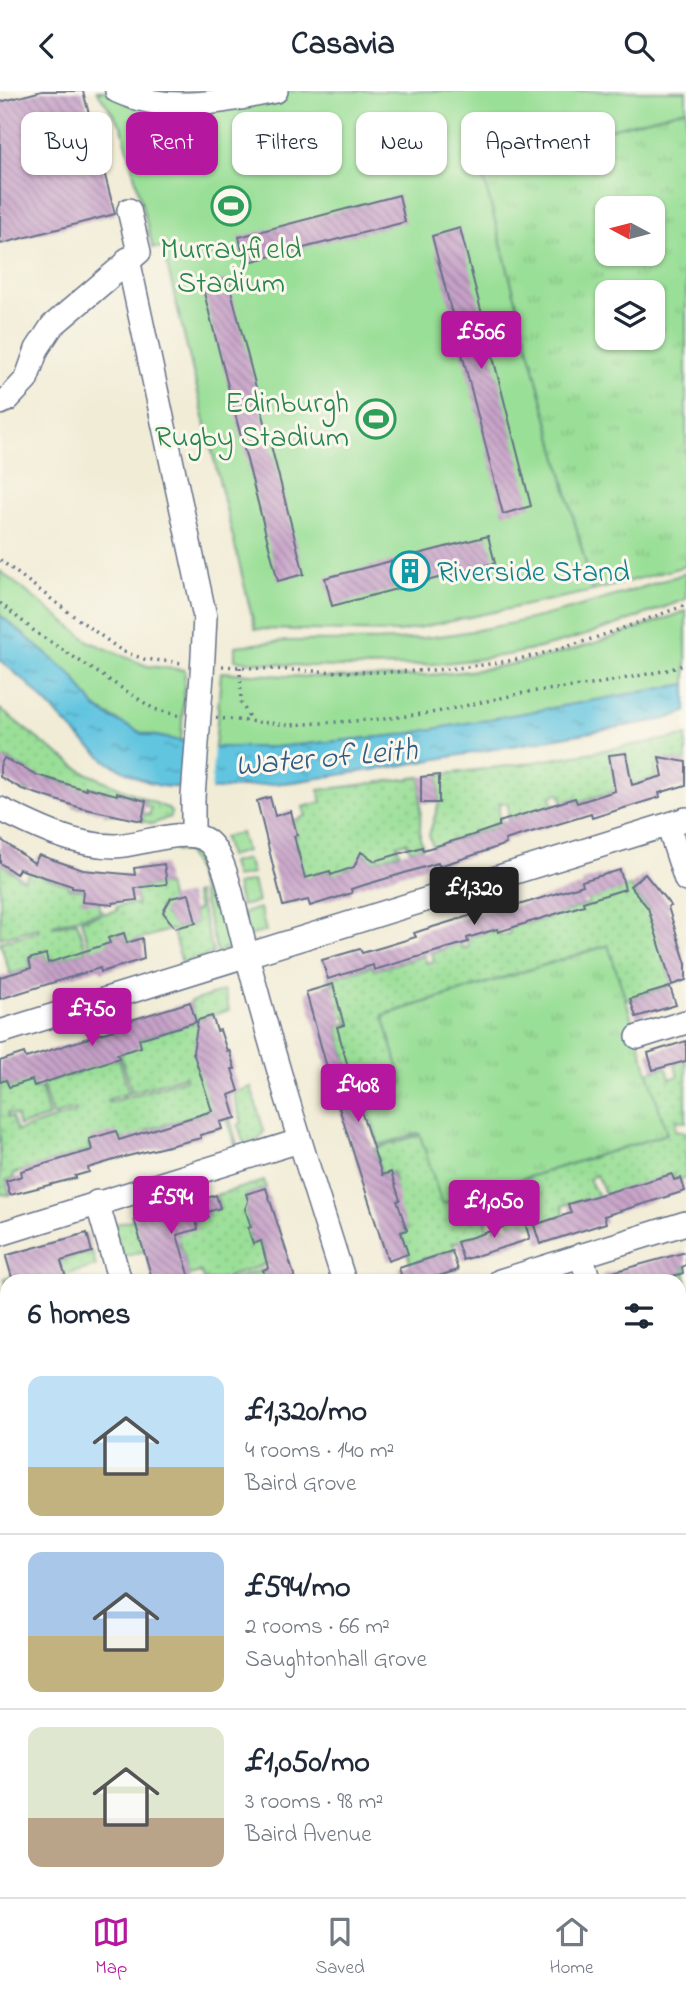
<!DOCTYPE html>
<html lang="en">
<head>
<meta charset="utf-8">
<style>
  :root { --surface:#fff; --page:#f6f6f7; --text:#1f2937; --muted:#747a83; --line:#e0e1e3; --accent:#b5179e }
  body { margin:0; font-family:"Indie Flower",sans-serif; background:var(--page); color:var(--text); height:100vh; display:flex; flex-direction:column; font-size:26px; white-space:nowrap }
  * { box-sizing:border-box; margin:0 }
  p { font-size:23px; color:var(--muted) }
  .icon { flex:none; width:38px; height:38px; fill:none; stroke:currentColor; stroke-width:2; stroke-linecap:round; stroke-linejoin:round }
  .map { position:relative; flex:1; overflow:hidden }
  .drawer { position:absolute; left:0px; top:1183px; width:686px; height:623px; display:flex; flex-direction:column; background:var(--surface); border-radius:21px 21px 0 0; box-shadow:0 2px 5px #0004 }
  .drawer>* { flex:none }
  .banner { position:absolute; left:21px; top:21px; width:644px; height:63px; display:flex; gap:14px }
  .needle { width:46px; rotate:277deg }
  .tools { position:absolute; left:595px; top:105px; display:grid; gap:14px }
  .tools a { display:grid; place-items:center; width:70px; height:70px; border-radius:14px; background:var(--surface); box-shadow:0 2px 5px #0004; font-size:35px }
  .price { position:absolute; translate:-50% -60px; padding:0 16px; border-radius:7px; background:var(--accent); color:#fff; font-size:23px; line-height:46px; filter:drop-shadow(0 2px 4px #0008) }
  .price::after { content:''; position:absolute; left:50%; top:42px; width:21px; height:16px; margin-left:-10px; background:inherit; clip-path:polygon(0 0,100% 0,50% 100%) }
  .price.current { background:#222; color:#fff }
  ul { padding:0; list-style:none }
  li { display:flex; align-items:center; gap:21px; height:175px; padding:0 28px }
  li+li { border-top:2px solid var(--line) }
  li span { display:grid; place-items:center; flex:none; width:196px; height:140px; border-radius:14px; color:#555 }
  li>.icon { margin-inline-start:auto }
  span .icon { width:84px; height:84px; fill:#fffc; stroke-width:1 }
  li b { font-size:30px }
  h2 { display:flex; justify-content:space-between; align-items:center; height:84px; padding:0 28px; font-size:30px }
  .chip { padding:0 24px; border-radius:14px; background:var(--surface); box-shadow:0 2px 5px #0004; font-size:24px; line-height:63px }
  .chip.current { background:var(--accent); color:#fff }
  header { display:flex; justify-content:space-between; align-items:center; height:91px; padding:0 28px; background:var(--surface); font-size:32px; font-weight:800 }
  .tab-bar { display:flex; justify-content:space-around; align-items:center; height:98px; border-top:2px solid var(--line); background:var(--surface); font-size:19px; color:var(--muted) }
  .tab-bar a { display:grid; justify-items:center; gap:4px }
  .tab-bar .current { color:var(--accent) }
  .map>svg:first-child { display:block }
</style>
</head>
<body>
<header><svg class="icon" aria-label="back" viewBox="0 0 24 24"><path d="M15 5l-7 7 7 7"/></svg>Casavia<svg class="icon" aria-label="search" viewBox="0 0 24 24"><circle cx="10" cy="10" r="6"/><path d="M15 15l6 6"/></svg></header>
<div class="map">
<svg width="686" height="1806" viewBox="0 0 686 1806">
  <defs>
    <pattern id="park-tufts" width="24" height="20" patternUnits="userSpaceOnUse" patternTransform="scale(1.75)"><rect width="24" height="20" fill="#9adf97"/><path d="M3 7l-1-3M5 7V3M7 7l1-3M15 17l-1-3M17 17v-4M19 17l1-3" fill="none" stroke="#84c085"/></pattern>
    <pattern id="garden-dots" width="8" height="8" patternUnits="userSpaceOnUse" patternTransform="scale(1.75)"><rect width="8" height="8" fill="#9adf97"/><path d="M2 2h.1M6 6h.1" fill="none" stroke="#84c085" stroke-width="1.8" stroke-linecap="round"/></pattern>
    <pattern id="water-ripples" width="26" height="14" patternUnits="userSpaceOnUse" patternTransform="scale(1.75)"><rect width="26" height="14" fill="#62c5e0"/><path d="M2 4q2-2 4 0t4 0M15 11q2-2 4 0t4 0" fill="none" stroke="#50a0b9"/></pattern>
    <pattern id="building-back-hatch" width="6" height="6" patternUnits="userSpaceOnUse" patternTransform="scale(1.75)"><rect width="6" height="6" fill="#c6a1c7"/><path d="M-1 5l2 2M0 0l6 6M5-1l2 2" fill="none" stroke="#a084a5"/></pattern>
  </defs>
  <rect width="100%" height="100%" fill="#fbf7ec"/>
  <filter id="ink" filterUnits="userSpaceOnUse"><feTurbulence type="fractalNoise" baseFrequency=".0143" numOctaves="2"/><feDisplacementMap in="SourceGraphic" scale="14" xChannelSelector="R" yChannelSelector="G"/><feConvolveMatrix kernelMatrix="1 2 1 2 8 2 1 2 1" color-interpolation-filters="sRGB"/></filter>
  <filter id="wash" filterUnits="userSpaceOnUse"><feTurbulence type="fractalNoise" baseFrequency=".00686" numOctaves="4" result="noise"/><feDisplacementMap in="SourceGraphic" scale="28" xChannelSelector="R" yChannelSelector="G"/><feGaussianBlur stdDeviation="1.57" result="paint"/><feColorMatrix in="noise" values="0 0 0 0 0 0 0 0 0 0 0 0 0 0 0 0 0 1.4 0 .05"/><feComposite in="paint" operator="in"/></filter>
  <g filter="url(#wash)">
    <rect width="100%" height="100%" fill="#f1ecd6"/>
    <path fill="#9adf97" stroke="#5a877a" stroke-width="2" d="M97,0H686V18L480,73L593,500L399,541L255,538L163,157H153L122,36Z
      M0,480L90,551L147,575L185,579L181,650L137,641L95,616L71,583L0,524Z
      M686,482V508C631,529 570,552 512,563C420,579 327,580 235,569V555C253,553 271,551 288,550C336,549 384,552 432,546C520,535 603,510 686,482Z
      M686,520V593L400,644L275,656H215L221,581C321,588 420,592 518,572C576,561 631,540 686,520Z
      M241,742L246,760L229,765L224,746Z
      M175,754C187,755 201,759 209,770C223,789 227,828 233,851L230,859L223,858L221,861H217L194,773L186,761L175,759Z
      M247,768L252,783L235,786L231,772Z
      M253,790L258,811L241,815L236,794Z
      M260,817L266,840L249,845L243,822Z"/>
    <path fill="url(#park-tufts)" stroke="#5a877a" stroke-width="2" fill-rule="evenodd" d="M686,18V475L593,500L480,73ZM607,117H653V163H607ZM607,201H653V247H607Z
      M609,854L667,1043L441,1113L419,1042L379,1054L364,1005L403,992L382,925Z"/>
    <path fill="url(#garden-dots)" stroke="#5a877a" stroke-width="2" d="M0,618L48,656L84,681L167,717L171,721L170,726L153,733L142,730L143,723L149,724L151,717L145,715L146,710L118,702L112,724L105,723L110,702L87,696L81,717L74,715L78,700L72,694L48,687L30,702L22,698L31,681L5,667L0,675Z
      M686,645V674L679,676L677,669L671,670L668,668H663L661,674L655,676L658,686L631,694L626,662L610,664L617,699L578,711L576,707L563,711L560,703L557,702L551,706L553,714L508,728V712H499V723L502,734L433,756L429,744L439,712V684L529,672Z
      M421,686L420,747L423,756L410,760L407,751L397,754L400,762L369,772L367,764L362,763L361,774L345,779L346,783L332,787L330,780L316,784L300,800L299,762L296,751L289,753L287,747L297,744L292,730L306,725L303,716L322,711L319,699Z
      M0,772L24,789L32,777L40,785L69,794L68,797L101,800L99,819L104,820L53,834L54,836L77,830L86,860L48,872L45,864L29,868L31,877L10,883L0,851L39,840L37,837L0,847Z
      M167,793L172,816L164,819V823L177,837L196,832L193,820L198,819L194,803L197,802L213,862L182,872L172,838L127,852L124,842L109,847L111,856L91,863L81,829L117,819L116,816L132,812L137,815L135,797Z
      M630,795L651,821L672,894L626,909L608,854L383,924L399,979L353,992L337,936L348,932L346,925L335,928L325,895L335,892L328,888L372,875L374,879L424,865L427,872L434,870L432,862L445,858L444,853L459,849L462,857L469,856L467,847L497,838L500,845L510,842L509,834C533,836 564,820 588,813V809Z
      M224,900L229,919L201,928L238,1056H236L222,1017L147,1039L152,1056C130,1051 111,1047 89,1054L90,1059L13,1083L18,1101L12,1088L6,1090L10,1104L0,1103V991L6,989L9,996L32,988L35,998L41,997L49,1026L19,1035L16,1024L8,1022V1026H12L17,1040L76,1021L75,1018L52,1025L39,983L48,990L65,985L63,976L66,975L69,985L81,981L80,979L119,967L129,1002L107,1009L108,1012L186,988L185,985L132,1001L120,962L139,948L196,931L190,911Z
      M686,970V1031L676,1029L675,1039L686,1041V1087L675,1089L673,1083L606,1104L596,1084L589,1088L602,1113L583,1108L562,1115L565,1124L528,1136L525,1129L511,1133L508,1126L501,1128L503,1136L494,1138L505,1099L498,1096L486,1133L488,1141L453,1152L455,1159L418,1170L413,1181L401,1141L407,1139L385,1094L395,1090L392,1081L382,1084L374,1058L420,1044L442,1113L667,1043L648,981L666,976L670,988L678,985L675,973Z
      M251,996L264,1040L259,1049L244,1053L238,1034L242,1032L233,1002Z
      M264,1090L266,1097L246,1104L251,1118L246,1120L251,1136L248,1137L251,1145L249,1146L251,1153L261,1150L265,1167L276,1170L227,1186L228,1189L263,1179L266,1190H204L201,1181L189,1184L179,1150L123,1166L113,1134L134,1128L196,1130L209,1125L204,1108L210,1106L215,1119L220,1117L216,1104Z
      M92,1161L96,1175L44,1190H7V1198L4,1187Z
      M686,1174V1368H679L680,1195L676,1184L683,1182L682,1176Z
      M7,1211V1292L2,1291V1294L7,1296V1338L0,1337V1213Z
      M0,1477L7,1478V1608L4,1615L0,1614Z
      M686,1512V1561L679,1560V1522L685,1523Z
      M686,1602V1651L679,1656V1607Z
      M7,1706V1799H121L113,1806H0V1707Z
      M290,1799H452L442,1806H281Z"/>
    <path fill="url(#water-ripples)" stroke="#3e7a9f" stroke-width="2" d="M0,524L71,583L95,616L111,627L144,643L215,656H275L400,644L686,593V621L666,628L392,676L293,691L212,699L185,697L160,695L140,688L109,672L83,650L27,592L0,569Z"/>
    <path fill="#f1ecd6" d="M188,648L214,652L211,702L185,701Z"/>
    <g id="blocks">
      <path fill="url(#building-back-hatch)" d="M42,0H83L115,123L0,153V11Z
        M150,24L194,27V29H150Z
        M399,104L405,131L245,172L239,146Z
        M460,137L531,415L503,423L432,145Z
        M228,188L304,483L278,490L202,194Z
        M488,445L495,472L332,515L325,487Z
        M626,662L632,694L663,685L659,666L686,671V694L659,702L660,706L592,727L591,723L505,749L506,753L468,766L439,775L438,772L351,798L352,802L310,815L308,809L283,815L257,710L270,706L275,725L291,720L297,744L294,745L305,787L330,780L331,784L354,776L361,761L375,770L422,756L423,759L470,745L499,735V731L546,716L575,707L577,712L615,700L609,664Z
        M4,667L37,684L86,699V696L117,704V702L146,710L142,730L81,717L22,698L0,686V675Z
        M439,684V712H421V686Z
        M0,748L34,772L39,764L83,779L135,784L134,777L164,773L167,793L135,797L137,809L113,812V814L82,811L83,798L72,797V795L19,778L16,783L0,772Z
        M620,779L625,798L583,811L584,814L498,841L497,838L467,847L468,851L374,879L373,874L328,888L322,869L360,858L362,862L383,856L416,846L414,842L423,839L505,814L506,818L548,805L583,794L582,790Z
        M645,783L671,815L668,816L686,873V889L672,894L648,817L630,795Z
        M189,803L196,832L175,837L163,821L171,807Z
        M124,842L127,852L142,847L144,868L101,881L100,877L0,908V886L31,877L29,868L46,863L48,872L110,852L108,847Z
        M333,893L344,934L337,936L356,1005L382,1084L391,1081L400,1109L397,1110L407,1139L401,1141L408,1163L388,1170L333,998L306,901Z
        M670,896L676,914L636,926L630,908Z
        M190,911L196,931L139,948L141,956L117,963L119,967L34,995L32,989L9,996L6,989L0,991V970L24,962L26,967L113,939L112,935Z
        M212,925L217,940L220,939L227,960L229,959L235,978H232L239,1000L229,1004L236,1027L220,1031L222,1038L200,1044L201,1047L124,1066L88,1077L89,1081L75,1085L76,1087L10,1104L6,1090L22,1085L21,1080L92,1059L89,1048L116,1040L119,1049L212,1020L193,961L198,929Z
        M686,950V970L653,979L648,962Z
        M672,1083L674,1089L681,1087L685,1100L604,1125L606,1132L540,1153L534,1134L571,1122L568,1113Z
        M266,1097L294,1184V1190H266L263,1179L268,1177L261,1150L253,1153L248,1137L251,1136L245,1118L248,1110L246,1103Z
        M216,1104L220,1117L208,1121L209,1126L196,1130L198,1138L177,1144L191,1190H153L134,1128L137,1125L200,1106L204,1108Z
        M524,1129L530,1148L463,1169L457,1151Z
        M87,1142L92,1161L61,1170L67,1190H13L6,1166L8,1164Z
        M452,1160L458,1179L429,1188L428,1186L414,1190H403L399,1177Z
        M686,1161V1174L682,1176L683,1182L657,1190H603L602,1184Z"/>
    </g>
  </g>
  <g filter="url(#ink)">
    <use href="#blocks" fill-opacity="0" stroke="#667188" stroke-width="2"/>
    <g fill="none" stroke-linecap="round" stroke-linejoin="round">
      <g stroke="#667188" stroke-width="26">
        <path id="minor" d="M117,0C167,23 223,11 276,0
          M128,168L205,526L202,584
          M0,312L7,309L26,289L37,258L52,235L139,161L129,119
          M0,718C36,736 74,755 115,755C140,754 182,737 204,748C224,758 232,808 238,829C268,951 306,1070 344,1190
          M668,734L686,789
          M193,744V706
          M0,941L686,728
          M638,946L686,931
          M97,1111L120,1190
          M0,1143L299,1050
          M581,1164L589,1190
          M500,1190L686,1132
          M0,1403L7,1404
          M679,1444L686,1445
          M0,1651L7,1652
          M679,1726L686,1721
          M679,1786L686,1755
          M618,1799L622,1806
          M195,1806L204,1799
          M565,1806L575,1799"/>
      </g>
      <path stroke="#667188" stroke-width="3.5" stroke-dasharray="2 5" stroke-linecap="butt" d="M0,469L71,523L122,560L144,568L183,572
        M0,512L38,543L154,618L181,625
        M222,575C319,581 411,587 508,570C569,559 628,535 686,514
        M240,576L241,611L251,630
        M216,627L290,634L383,628L437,621L528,601L591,594L668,579L686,573"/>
      <use href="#minor" stroke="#fff" stroke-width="23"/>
      <g stroke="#667188" stroke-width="26" stroke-linecap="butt">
        <path id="minor-bridge" d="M193,706L202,584"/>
      </g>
      <use href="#minor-bridge" stroke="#fff" stroke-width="23"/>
    </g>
  </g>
  <defs>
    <g id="stadium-ring" transform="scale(2.0125)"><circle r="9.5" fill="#fbf7ec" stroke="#2e9e5b" stroke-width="1.5"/><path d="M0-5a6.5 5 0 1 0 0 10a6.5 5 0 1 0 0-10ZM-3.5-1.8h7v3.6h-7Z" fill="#2e9e5b"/></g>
    <g id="building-ring" transform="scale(2.0125)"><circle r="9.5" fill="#fbf7ec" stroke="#0f9aa8" stroke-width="1.5"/><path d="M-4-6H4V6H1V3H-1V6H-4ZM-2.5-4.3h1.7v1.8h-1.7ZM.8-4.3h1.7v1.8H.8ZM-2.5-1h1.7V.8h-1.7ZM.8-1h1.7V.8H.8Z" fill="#0f9aa8"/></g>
  </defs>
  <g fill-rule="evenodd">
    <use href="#stadium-ring" x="231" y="115"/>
    <use href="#stadium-ring" x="376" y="328"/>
    <use href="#building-ring" x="410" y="480"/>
  </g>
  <g text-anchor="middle" stroke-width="6" stroke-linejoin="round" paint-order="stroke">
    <g font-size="30" fill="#27864d" stroke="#fbf7ec">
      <text x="231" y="167">Murrayfield<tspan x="231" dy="34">Stadium</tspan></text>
      <text x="349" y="321" text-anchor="end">Edinburgh<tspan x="349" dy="34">Rugby Stadium</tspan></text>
    </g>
    <g font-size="30" fill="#0d838f" stroke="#fbf7ec" text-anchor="start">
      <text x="437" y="490">Riverside Stand</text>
    </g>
    <g font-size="32" font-style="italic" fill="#305c85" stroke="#fbf7ec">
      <text transform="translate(326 665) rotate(-5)" y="11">Water of Leith</text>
    </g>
  </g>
</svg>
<div class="tools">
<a><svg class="needle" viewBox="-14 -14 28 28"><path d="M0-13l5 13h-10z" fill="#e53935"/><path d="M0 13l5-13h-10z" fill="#747a83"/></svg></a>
<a><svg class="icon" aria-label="layers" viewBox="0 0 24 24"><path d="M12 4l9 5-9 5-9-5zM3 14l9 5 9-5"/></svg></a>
</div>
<b class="price" style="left:481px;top:280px">£506</b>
<b class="price current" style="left:474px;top:836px">£1,320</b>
<b class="price" style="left:92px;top:957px">£750</b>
<b class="price" style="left:358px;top:1033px">£408</b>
<b class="price" style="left:171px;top:1145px">£594</b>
<b class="price" style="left:494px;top:1149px">£1,050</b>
<div class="banner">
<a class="chip">Buy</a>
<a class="chip current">Rent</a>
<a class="chip">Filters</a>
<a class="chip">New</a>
<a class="chip">Apartment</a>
</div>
<section class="drawer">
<h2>6 homes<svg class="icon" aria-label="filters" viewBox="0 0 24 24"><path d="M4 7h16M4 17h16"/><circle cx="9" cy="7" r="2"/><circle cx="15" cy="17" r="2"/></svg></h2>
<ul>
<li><span style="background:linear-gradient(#bfe0f5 65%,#c2b280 0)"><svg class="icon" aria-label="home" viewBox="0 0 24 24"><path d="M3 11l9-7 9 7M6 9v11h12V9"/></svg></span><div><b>£1,320/mo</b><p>4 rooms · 140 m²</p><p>Baird Grove</p></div></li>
<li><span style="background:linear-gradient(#a9c7e8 60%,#c2b280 0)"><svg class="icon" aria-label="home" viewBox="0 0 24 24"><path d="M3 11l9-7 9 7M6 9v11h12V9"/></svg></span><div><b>£594/mo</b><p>2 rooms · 66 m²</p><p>Saughtonhall Grove</p></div></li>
<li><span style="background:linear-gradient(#dfe7d0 65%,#b9a48a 0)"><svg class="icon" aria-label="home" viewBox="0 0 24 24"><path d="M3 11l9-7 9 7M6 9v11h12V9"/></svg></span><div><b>£1,050/mo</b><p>3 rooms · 98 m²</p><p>Baird Avenue</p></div></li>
</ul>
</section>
</div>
<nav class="tab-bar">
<a class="current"><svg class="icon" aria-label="map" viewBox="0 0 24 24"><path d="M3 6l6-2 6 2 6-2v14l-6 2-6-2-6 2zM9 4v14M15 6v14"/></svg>Map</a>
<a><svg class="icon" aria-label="saved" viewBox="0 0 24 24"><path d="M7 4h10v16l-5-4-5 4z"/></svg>Saved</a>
<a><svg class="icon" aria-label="home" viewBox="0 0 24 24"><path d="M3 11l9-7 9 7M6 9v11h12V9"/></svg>Home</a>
</nav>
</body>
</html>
